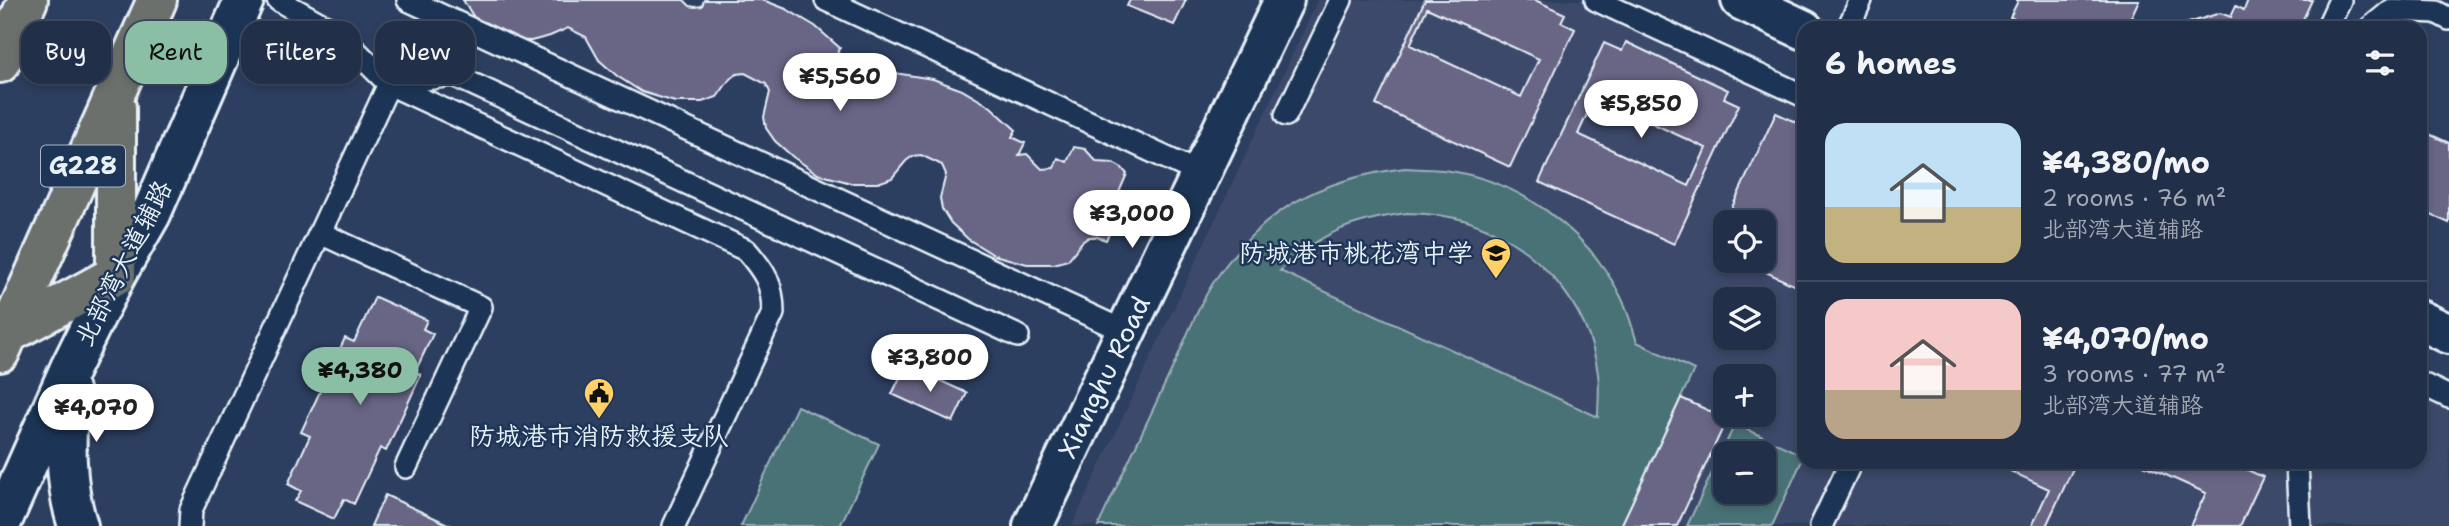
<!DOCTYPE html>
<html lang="en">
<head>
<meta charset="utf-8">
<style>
  :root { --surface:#212f48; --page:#2d3b52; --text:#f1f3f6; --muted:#a2a9b4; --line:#3e4a60; --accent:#8abfa5 }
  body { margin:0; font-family:"Shantell Sans","LXGW WenKai TC",sans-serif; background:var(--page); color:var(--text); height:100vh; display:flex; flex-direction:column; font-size:26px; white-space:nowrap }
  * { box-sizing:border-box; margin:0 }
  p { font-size:23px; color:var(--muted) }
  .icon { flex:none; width:38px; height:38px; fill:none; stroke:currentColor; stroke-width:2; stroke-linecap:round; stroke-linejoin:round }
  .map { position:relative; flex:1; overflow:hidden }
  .side { position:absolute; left:1797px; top:21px; width:630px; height:448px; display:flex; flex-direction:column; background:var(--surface); border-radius:21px; box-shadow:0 4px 10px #0003,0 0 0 2px var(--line) }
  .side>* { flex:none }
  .banner { position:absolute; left:21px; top:21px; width:665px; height:63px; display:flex; gap:14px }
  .fabs { position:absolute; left:1713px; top:210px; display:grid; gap:14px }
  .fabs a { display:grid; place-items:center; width:63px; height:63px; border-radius:14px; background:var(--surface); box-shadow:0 4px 10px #0003,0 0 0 2px var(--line); font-size:35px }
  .price { position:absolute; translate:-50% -60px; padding:0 16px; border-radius:24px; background:#fff; color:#222; font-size:23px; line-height:46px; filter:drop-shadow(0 2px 4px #0008) }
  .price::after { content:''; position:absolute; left:50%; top:42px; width:21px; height:16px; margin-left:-10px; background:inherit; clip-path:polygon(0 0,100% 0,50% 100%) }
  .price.on { background:var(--accent); color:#111 }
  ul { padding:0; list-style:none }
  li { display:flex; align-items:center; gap:21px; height:175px; padding:0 28px }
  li+li { border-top:2px solid var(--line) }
  li span { display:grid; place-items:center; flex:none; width:196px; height:140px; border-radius:21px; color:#555 }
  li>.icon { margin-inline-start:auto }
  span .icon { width:84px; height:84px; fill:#fffc; stroke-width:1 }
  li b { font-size:30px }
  h2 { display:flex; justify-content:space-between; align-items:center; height:84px; padding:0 28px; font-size:30px }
  .chip { padding:0 24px; border-radius:21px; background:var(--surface); box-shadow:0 4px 10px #0003,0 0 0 2px var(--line); font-size:24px; line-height:63px }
  .chip.on { background:var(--accent); color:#111 }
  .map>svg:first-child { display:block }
</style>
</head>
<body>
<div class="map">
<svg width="2449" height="526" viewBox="0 0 2449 526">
  <rect width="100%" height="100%" fill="#2c3f60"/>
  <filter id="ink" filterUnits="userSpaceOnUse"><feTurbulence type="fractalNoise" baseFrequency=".0143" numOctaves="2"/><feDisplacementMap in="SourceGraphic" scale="14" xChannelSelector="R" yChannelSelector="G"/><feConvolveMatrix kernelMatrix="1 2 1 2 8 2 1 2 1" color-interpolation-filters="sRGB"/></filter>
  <g filter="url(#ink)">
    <path fill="#3e4a6b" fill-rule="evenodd" d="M1318,0H1613L1804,89V462H2420V374L2449,387V526H1072ZM1726,222H1764V261H1726ZM1726,299H1764V338H1726ZM1726,376H1764V415H1726ZM1726,453H1764V492H1726Z"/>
    <path fill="#4a7276" stroke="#99b2b7" stroke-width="2" fill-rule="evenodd" d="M1405,168C1418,169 1430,169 1443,170C1518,179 1587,229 1621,297C1628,311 1632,327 1637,342L1694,370L1621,526H1098C1123,473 1148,420 1173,367C1186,339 1198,305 1215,280C1264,208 1320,179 1405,168ZM1407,213C1428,214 1449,215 1470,222C1536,245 1589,303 1598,374C1600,388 1598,403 1598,417L1280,271C1318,233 1354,220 1407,213Z
      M797,406L879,444L840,526H741Z
      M1735,424L1804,456L1772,526H1687ZM1726,453H1764V492H1726Z"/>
    <path fill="#686585" stroke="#e8f1f8" stroke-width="2" fill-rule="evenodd" d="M463,0H684L690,6L695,7L702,6L704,0H763L786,9L815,26L840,48L836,56L848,62L843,73H850L866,88L877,87L882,76L892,81L895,73L933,79L962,90L991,107L1016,130L1012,137L1025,143L1019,155L1027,154L1042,169L1054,168L1058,158L1067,162L1074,147L1085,149L1097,162L1113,163L1122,168L1127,174L1116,199L1124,203L1106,240L1097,237H1089L1082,242L1068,260L1054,264H1027L994,255L968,239L951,223L942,209L940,198L946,174L942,165L921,155L913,156L906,161L892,178L878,183H851L818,174L793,157L775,141L766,128L764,117L770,92L766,84L745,73L737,74L730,79L717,97L702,102H675L642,92L617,76L599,60L586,37L568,28L550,36L531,41L511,40L477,22Z
      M1130,0H1186L1174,25L1127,6Z
      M1425,0H1535L1565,14L1561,22L1575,29L1510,167L1376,105ZM1427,8L1539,59L1521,97L1410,45Z
      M2016,0H2139L2126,28H2076L2070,25L2069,28H2033L2010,17L2018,1Z
      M2248,0H2312L2299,28H2183L2185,24L2220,13L2231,17L2236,6L2244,10Z
      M2131,17L2154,28H2126Z
      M1626,42L1728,90L1724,98L1739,105L1674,244L1539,182L1604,43L1622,51ZM1595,97L1706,148L1689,186L1578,134Z
      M1776,113L1804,126V290L1751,265L1753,261H1764V222H1726V236L1720,233Z
      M2420,130L2449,143V223L2420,210Z
      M375,297L427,320L423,329L433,334L415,372L421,375L386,451L380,448L354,504L344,499L334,519L295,501L301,491L288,484L310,436L301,432L345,338L354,342Z
      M906,365L967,393L953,422L892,394Z
      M1681,398L1727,419L1677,526H1621Z
      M1991,462H2076L2046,526H2032L2049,489Z
      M2137,462H2230L2263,477L2240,526H2190L2206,493Z
      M385,495L452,526H371Z"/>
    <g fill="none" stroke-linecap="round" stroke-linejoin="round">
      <g stroke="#e8f1f8" stroke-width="26">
        <path id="lane" d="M278,0L339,34L389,84L746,250C765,272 773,284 773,313L674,526
          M408,0L1126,332
          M826,0L1201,174
          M1596,0L1804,96
          M1848,28L1861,0
          M2327,28L2340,0
          M2370,28L2392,10L2436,12L2449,19
          M389,84L453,75L1018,336
          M1286,115L1341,0
          M320,233L481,307L406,467
          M2420,383L2449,397
          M2297,462L2300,526
          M190,526L191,510L389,84
          M1821,526L1851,462"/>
      </g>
      <g stroke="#e8f1f8" stroke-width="44">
        <path id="street" d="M1033,526L1284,0"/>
      </g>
      <g stroke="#e8f1f8" stroke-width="44">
        <path id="secondary" d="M1741,0L1804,30
          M2420,320L2449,334
          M69,390C66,437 63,480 78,526
          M0,526L70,368L116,275L151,214L244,0"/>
      </g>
      <g stroke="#e8f1f8" stroke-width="44">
        <path id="highway" d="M0,63L28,0
          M9,333L116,275V107
          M0,352L157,0"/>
      </g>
      <use href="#lane" stroke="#1d3557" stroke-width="21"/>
      <use href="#street" stroke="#1d3557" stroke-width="38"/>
      <use href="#secondary" stroke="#1d3557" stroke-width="38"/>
      <use href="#highway" stroke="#6c706d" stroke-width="38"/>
    </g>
  </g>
  <defs>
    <g id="school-pin" transform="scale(1.575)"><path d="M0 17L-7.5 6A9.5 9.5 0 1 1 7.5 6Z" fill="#ffd166" stroke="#1d3557"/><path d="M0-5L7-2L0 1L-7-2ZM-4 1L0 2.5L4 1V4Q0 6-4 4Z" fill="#111"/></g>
    <g id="civic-pin" transform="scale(1.575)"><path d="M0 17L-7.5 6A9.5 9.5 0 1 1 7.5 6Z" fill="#ffd166" stroke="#1d3557"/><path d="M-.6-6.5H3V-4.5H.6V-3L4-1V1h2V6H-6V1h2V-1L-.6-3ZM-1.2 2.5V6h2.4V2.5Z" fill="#111"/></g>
  </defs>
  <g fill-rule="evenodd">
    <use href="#school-pin" x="1496" y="253"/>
    <use href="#civic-pin" x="599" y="393"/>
  </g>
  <g text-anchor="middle" stroke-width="5" stroke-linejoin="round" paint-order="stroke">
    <rect fill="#1d3557" stroke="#abb9c8" stroke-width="2" x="41" y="145.5" width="84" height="41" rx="5"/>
    <g font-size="24" font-weight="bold" fill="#e8f1f8">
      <text x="83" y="174">G228</text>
    </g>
    <g font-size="26" fill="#e8f1f8" stroke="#1d3557" text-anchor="end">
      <text x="1473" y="262">防城港市桃花湾中学</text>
      <text x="599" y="445" text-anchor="middle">防城港市消防救援支队</text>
    </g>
    <g font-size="26" fill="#e8f1f8" stroke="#1d3557">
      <text transform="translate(123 263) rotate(-63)" y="9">北部湾大道辅路</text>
      <text transform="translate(1104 377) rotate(-64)" y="9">Xianghu Road</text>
    </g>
  </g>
</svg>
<div class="fabs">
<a><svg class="icon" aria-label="locate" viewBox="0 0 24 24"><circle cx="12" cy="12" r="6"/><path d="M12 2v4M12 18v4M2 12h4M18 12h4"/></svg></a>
<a><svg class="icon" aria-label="layers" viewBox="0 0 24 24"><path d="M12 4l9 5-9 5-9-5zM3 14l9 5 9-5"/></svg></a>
<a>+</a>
<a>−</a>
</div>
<b class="price" style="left:840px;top:113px">¥5,560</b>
<b class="price" style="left:1641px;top:140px">¥5,850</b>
<b class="price" style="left:1132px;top:250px">¥3,000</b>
<b class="price" style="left:930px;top:394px">¥3,800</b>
<b class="price on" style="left:360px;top:407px">¥4,380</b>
<b class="price" style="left:96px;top:444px">¥4,070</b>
<div class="banner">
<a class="chip">Buy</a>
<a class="chip on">Rent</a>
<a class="chip">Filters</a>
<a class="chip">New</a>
</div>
<section class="side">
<h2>6 homes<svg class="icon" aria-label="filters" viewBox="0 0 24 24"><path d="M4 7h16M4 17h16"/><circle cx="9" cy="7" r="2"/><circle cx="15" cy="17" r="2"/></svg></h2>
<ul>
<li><span style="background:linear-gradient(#bfe0f5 60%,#c2b280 0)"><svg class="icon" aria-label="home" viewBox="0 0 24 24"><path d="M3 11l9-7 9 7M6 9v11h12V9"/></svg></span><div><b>¥4,380/mo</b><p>2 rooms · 76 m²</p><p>北部湾大道辅路</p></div></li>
<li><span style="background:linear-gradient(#f6c9c9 65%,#b9a48a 0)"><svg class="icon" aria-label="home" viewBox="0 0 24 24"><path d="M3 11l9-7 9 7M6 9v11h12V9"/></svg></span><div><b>¥4,070/mo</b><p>3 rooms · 77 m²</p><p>北部湾大道辅路</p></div></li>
</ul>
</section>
</div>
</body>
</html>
